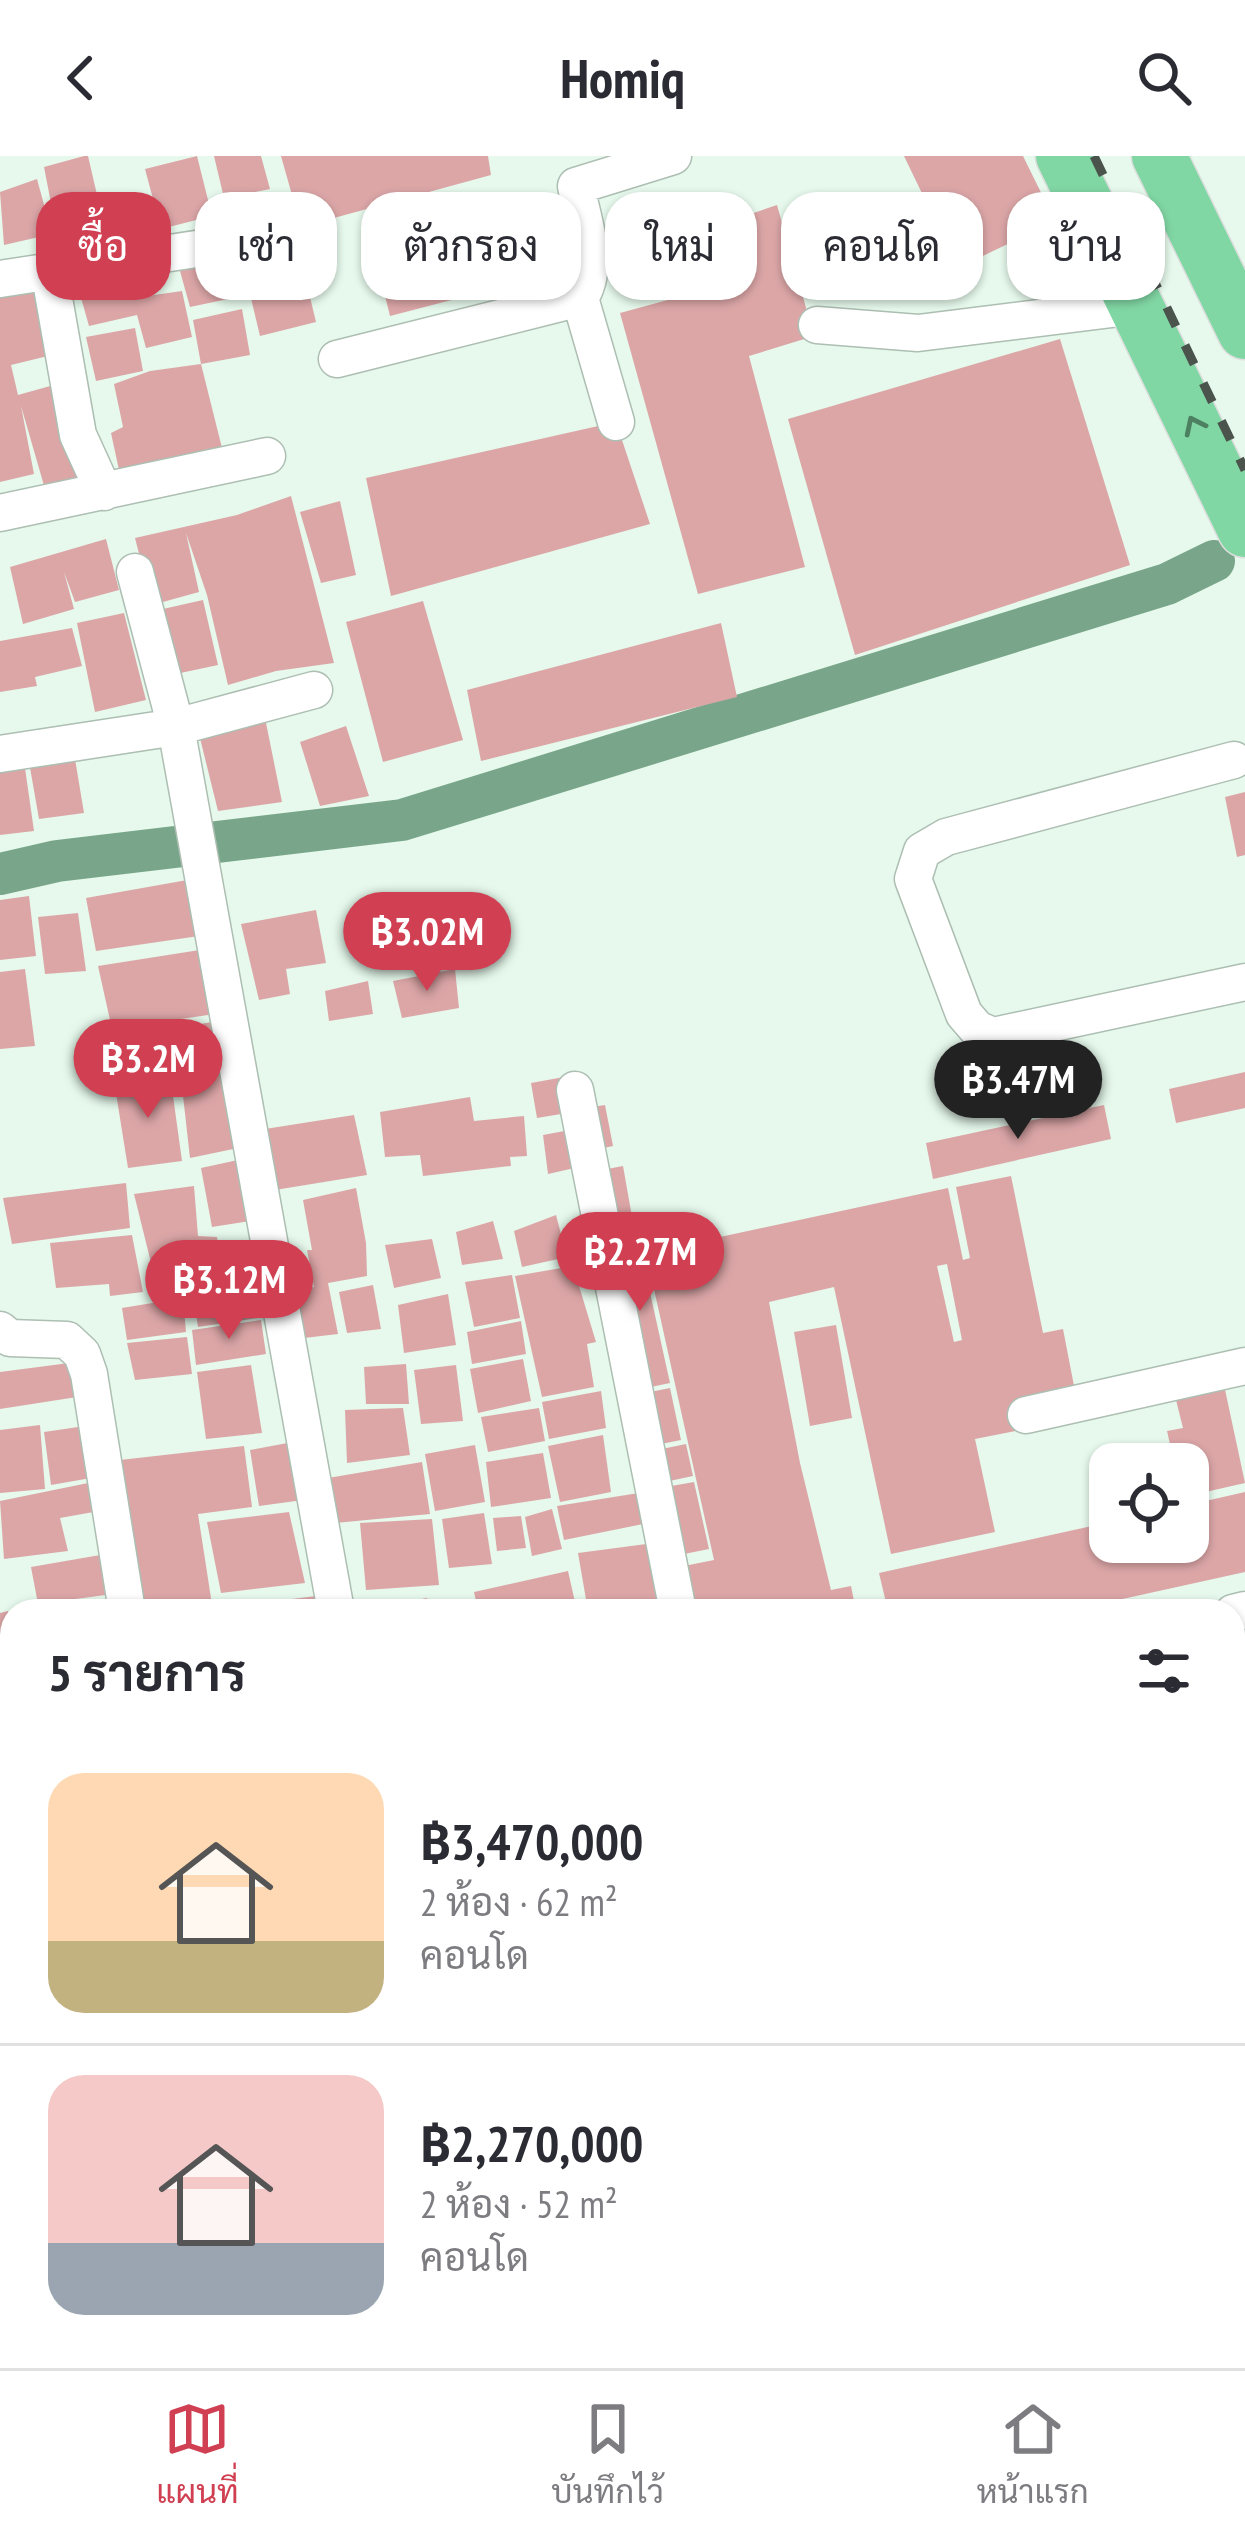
<!DOCTYPE html>
<html lang="th">
<head>
<meta charset="utf-8">
<style>
  :root { --surface:#fff; --page:#f2f2f3; --text:#2b2b33; --muted:#7c7c81; --line:#e1e1e2; --accent:#d04052 }
  body { margin:0; font-family:"PT Sans Narrow",Sarabun,sans-serif; background:var(--page); color:var(--text); height:100vh; display:flex; flex-direction:column; font-size:45px; white-space:nowrap }
  * { box-sizing:border-box; margin:0 }
  p { font-size:39px; color:var(--muted) }
  .icon { flex:none; width:66px; height:66px; fill:none; stroke:currentColor; stroke-width:2; stroke-linecap:round; stroke-linejoin:round }
  .map { position:relative; flex:1; overflow:hidden }
  .panel { position:absolute; left:0px; top:1443px; width:1245px; height:771px; display:flex; flex-direction:column; background:var(--surface); border-radius:36px 36px 0 0; box-shadow:0 3px 9px #0004 }
  .panel>* { flex:none }
  .top-card { position:absolute; left:36px; top:36px; width:1173px; height:108px; display:flex; gap:24px }
  .tools { position:absolute; left:1089px; top:1287px; display:grid; gap:24px }
  .tools a { display:grid; place-items:center; width:120px; height:120px; border-radius:24px; background:var(--surface); box-shadow:0 3px 9px #0004; font-size:60px }
  .price { position:absolute; translate:-50% -102px; padding:0 27px; border-radius:42px; background:var(--accent); color:#fff; font-size:39px; line-height:78px; filter:drop-shadow(0 3px 6px #0008) }
  .price::after { content:''; position:absolute; left:50%; top:72px; width:36px; height:27px; margin-left:-18px; background:inherit; clip-path:polygon(0 0,100% 0,50% 100%) }
  .price.selected { background:#222; color:#fff }
  ul { padding:0; list-style:none }
  li { display:flex; align-items:center; gap:36px; height:300px; padding:0 48px }
  li+li { border-top:3px solid var(--line) }
  li span { display:grid; place-items:center; flex:none; width:336px; height:240px; border-radius:36px; color:#555 }
  li>.icon { margin-inline-start:auto }
  span .icon { width:144px; height:144px; fill:#fffc; stroke-width:1 }
  li b { font-size:51px }
  h2 { display:flex; justify-content:space-between; align-items:center; height:144px; padding:0 48px; font-size:51px }
  .chip { padding:0 42px; border-radius:36px; background:var(--surface); box-shadow:0 3px 9px #0004; font-size:42px; line-height:108px }
  .chip.selected { background:var(--accent); color:#fff }
  header { display:flex; justify-content:space-between; align-items:center; height:156px; padding:0 48px; background:var(--surface); font-size:54px; font-weight:600 }
  .tabs { display:flex; justify-content:space-around; align-items:center; height:168px; border-top:3px solid var(--line); background:var(--surface); font-size:33px; color:var(--muted) }
  .tabs a { display:grid; justify-items:center; gap:6px }
  .tabs .selected { color:var(--accent) }
  .map>svg:first-child { display:block }
</style>
</head>
<body>
<header><svg class="icon" aria-label="back" viewBox="0 0 24 24"><path d="M15 5l-7 7 7 7"/></svg>Homiq<svg class="icon" aria-label="search" viewBox="0 0 24 24"><circle cx="10" cy="10" r="6"/><path d="M15 15l6 6"/></svg></header>
<div class="map">
<svg width="1245" height="2212" viewBox="0 0 1245 2212">
  <rect width="100%" height="100%" fill="#e6f9ec"/>
  <g fill="none" stroke-linecap="round" stroke-linejoin="round">
    <path stroke="#79a68a" stroke-width="12" d="M1233,2017L1245,2014"/>
    <path stroke="#79a68a" stroke-width="42" d="M0,718L57,705L402,664L1167,428L1214,405"/>
  </g>
  <path fill="#dca6a7" fill-rule="evenodd" d="M84,0H88L101,56L55,68L44,11Z
    M197,0L212,60L161,73L145,13Z
    M214,0H261L270,33L224,42Z
    M281,0H488L491,19L301,71Z
    M904,0H1023L1055,65L958,112Z
    M37,23L52,78L4,89L0,36Z
    M777,49L814,180L749,200L805,411L698,438L620,157L730,127L715,70Z
    M445,54L467,140L390,160L368,71Z
    M298,91L316,166L260,180L243,109Z
    M222,104L228,143L190,151L180,115Z
    M126,117L133,142L182,135L192,181L146,192L137,159L89,170L76,124Z
    M46,134L56,198L11,209L18,239L68,225L92,324L45,333L21,250L34,318L0,326V142Z
    M242,153L250,199L201,208L193,164Z
    M135,172L143,215L96,225L86,181Z
    M1060,183L1130,409L855,499L788,263Z
    M201,208L225,304L122,328L111,277L123,271L114,228L150,215Z
    M616,266L650,368L391,440L366,322Z
    M291,340L334,507L276,515L228,529L207,439L186,377L199,436L152,449L135,382L237,359Z
    M340,345L356,419L321,427L300,356Z
    M106,383L119,434L75,446L64,416L74,453L23,468L10,411Z
    M203,444L218,509L171,519L154,455Z
    M423,445L463,584L383,606L346,466Z
    M124,457L146,544L95,556L77,467Z
    M721,467L737,541L481,605L467,534Z
    M72,472L82,510L35,521L37,530L0,536V485Z
    M265,562L282,646L218,655L199,578Z
    M346,570L369,640L320,650L300,586Z
    M74,597L84,657L39,663L29,606Z
    M24,605L34,675L0,679V609Z
    M1245,636V699L1237,701L1225,641Z
    M193,723L206,779L96,795L86,742Z
    M29,740L36,800L0,804V744Z
    M316,754L326,807L286,813L290,838L259,844L241,768Z
    M78,757L86,815L45,818L38,761Z
    M206,793L215,858L112,873L98,810Z
    M25,813L35,890L0,893V816Z
    M455,813L459,852L402,862L393,825Z
    M368,825L373,858L329,865L325,835Z
    M219,865L223,900L114,920L109,882Z
    M229,906L243,991L190,1002L180,913Z
    M1245,916V952L1176,967L1169,933Z
    M170,918L182,1005L128,1012L114,925Z
    M564,921L573,956L537,962L531,927Z
    M470,941L474,965L524,960L527,1000L510,1001L511,1010L423,1020L420,999L385,1001L380,956Z
    M605,949L613,990L594,994L585,952Z
    M1104,949L1111,983L933,1023L926,987Z
    M354,959L367,1019L275,1034L265,973Z
    M570,974L579,1011L548,1018L543,979Z
    M238,1004L250,1065L212,1071L201,1012Z
    M623,1010L634,1072L609,1076L597,1015Z
    M1011,1020L1043,1177L1063,1173L1075,1235L1026,1273L975,1283L995,1376L891,1398L834,1131L769,1146L800,1307L831,1434L851,1430L856,1455H687L679,1411L714,1404L646,1097L948,1032L963,1104L970,1102L956,1031ZM947,1108L962,1184L954,1186L937,1110Z
    M126,1027L130,1072L12,1088L3,1042Z
    M194,1030L198,1080L217,1081L224,1126L158,1135L134,1038Z
    M356,1032L366,1087L367,1120L328,1127L338,1178L304,1182L298,1135L314,1131L307,1094H312L303,1044Z
    M556,1059L567,1101L522,1111L514,1075Z
    M493,1065L503,1103L462,1109L456,1076Z
    M132,1079L143,1136L110,1140L109,1128L56,1132L50,1087Z
    M638,1082L670,1227L641,1233L611,1088Z
    M432,1083L441,1122L394,1132L385,1089Z
    M573,1110L596,1186L587,1188L594,1231L542,1241L515,1120Z
    M512,1119L520,1162L474,1171L465,1126Z
    M256,1128L258,1162L198,1171L193,1137Z
    M373,1129L381,1173L347,1177L339,1136Z
    M448,1138L456,1189L404,1197L398,1149Z
    M183,1142L186,1176L127,1184L122,1152Z
    M261,1164L266,1198L196,1209L192,1174Z
    M521,1165L526,1198L472,1208L467,1176Z
    M836,1169L852,1262L810,1270L794,1176Z
    M187,1181L192,1218L135,1224L127,1187Z
    M523,1203L531,1245L478,1257L470,1213Z
    M69,1207L77,1241L0,1253V1216Z
    M406,1208L409,1248H366L364,1211Z
    M251,1209L262,1277L206,1283L197,1216Z
    M456,1209L463,1265L421,1268L414,1214Z
    M1224,1229L1245,1327L1201,1337L1193,1302L1174,1306L1167,1275L1183,1272L1175,1240Z
    M670,1232L681,1284L651,1290L640,1238Z
    M601,1235L606,1272L549,1283L542,1246Z
    M403,1252L410,1299L347,1307L345,1254Z
    M539,1252L545,1285L488,1296L481,1261Z
    M40,1269L45,1333L0,1337V1274Z
    M85,1270L91,1322L51,1329L44,1276Z
    M603,1279L611,1336L560,1346L548,1290Z
    M293,1286L303,1344L259,1350L250,1294Z
    M686,1288L693,1320L660,1327L652,1295Z
    M475,1289L485,1346L435,1355L425,1298Z
    M244,1290L252,1351L198,1358L213,1455H141L120,1304Z
    M543,1297L551,1342L491,1351L486,1306Z
    M422,1306L430,1358L335,1367L328,1322Z
    M93,1326L99,1355L60,1362L68,1395L4,1403L0,1345Z
    M694,1326L709,1393L674,1400L660,1332Z
    M645,1336L653,1366L564,1384L557,1350Z
    M1245,1336V1416L1068,1455H888L879,1417L1110,1366V1386H1188V1349Z
    M552,1353L562,1393L532,1400L525,1361Z
    M289,1356L305,1427L221,1437L207,1366Z
    M484,1357L492,1408L449,1412L442,1363Z
    M521,1360L526,1392L497,1395L493,1362Z
    M432,1363L439,1429L366,1434L360,1367Z
    M654,1387L663,1455H588L578,1397Z
    M106,1398L113,1438L38,1448L31,1411Z
    M568,1415L577,1455H478L474,1436Z
    M324,1439L326,1455H238L236,1450Z
    M427,1442L430,1455H378L377,1451Z
    M8,1455L12,1514L0,1515V1457Z
    M12,1524V1605L0,1606V1525Z
    M12,1686V1794L0,1796V1688Z
    M1233,1782L1245,1825V1863L1233,1866Z
    M1245,1876V2003L1233,2006V1879Z
    M12,1940V2064L0,2051V1950Z
    M212,2202H277L286,2212H200Z
    M416,2202H533L536,2212H419Z
    M782,2202H847L852,2212H786Z
    M903,2202H1000L1004,2212H909Z"/>
  <g fill="none" stroke-linecap="round" stroke-linejoin="round">
    <g stroke="#adbeb2" stroke-width="39">
      <path id="minor" d="M49,114L78,279L104,336
        M0,123L268,82
        M580,142L616,266
        M817,169L918,177L1136,150
        M337,203L580,142C601,109 583,66 576,30L673,0
        M0,357L267,300
        M135,416L176,571L336,1455
        M0,598L176,571L314,534
        M1234,604L946,681L922,695L913,723L964,858L977,873L993,880L1245,826
        M575,934L678,1455
        M0,1174L10,1182L67,1184L82,1198L89,1218L127,1455
        M1026,1259L1245,1210
        M1233,1457L1245,1454
        M0,1649L12,1648
        M0,1847L12,1844
        M0,2089L12,2107
        M76,2202L84,2212
        M591,2212L601,2202"/>
    </g>
    <g stroke="#dddede" stroke-width="57">
      <path id="highway" d="M1063,0L1245,374
        M1159,0L1245,176"/>
    </g>
    <use href="#minor" stroke="#fff" stroke-width="36"/>
    <use href="#highway" stroke="#81d7a4" stroke-width="54"/>
    <path stroke="#4a544d" stroke-width="9" stroke-dasharray="21 21" stroke-linecap="butt" d="M1094,0L1245,314"/>
  </g>
  <defs><path id="oneway-chevron" d="M-2-3.5L2.5 0L-2 3.5" fill="none" stroke-width="1.6" stroke-linecap="round" stroke-linejoin="round" transform="scale(3)"/></defs>
  <use stroke="#4d7f61" href="#oneway-chevron" transform="translate(1194 269) rotate(-116)"/>
</svg>
<div class="tools">
<a><svg class="icon" aria-label="locate" viewBox="0 0 24 24"><circle cx="12" cy="12" r="6"/><path d="M12 2v4M12 18v4M2 12h4M18 12h4"/></svg></a>
</div>
<b class="price" style="left:427px;top:838px">฿3.02M</b>
<b class="price" style="left:148px;top:965px">฿3.2M</b>
<b class="price selected" style="left:1018px;top:986px">฿3.47M</b>
<b class="price" style="left:640px;top:1158px">฿2.27M</b>
<b class="price" style="left:229px;top:1186px">฿3.12M</b>
<div class="top-card">
<a class="chip selected">ซื้อ</a>
<a class="chip">เช่า</a>
<a class="chip">ตัวกรอง</a>
<a class="chip">ใหม่</a>
<a class="chip">คอนโด</a>
<a class="chip">บ้าน</a>
</div>
<section class="panel">
<h2>5 รายการ<svg class="icon" aria-label="filters" viewBox="0 0 24 24"><path d="M4 7h16M4 17h16"/><circle cx="9" cy="7" r="2"/><circle cx="15" cy="17" r="2"/></svg></h2>
<ul>
<li><span style="background:linear-gradient(#ffd9b3 70%,#c2b280 0)"><svg class="icon" aria-label="home" viewBox="0 0 24 24"><path d="M3 11l9-7 9 7M6 9v11h12V9"/></svg></span><div><b>฿3,470,000</b><p>2 ห้อง · 62 m²</p><p>คอนโด</p></div></li>
<li><span style="background:linear-gradient(#f6c9c9 70%,#9aa5b1 0)"><svg class="icon" aria-label="home" viewBox="0 0 24 24"><path d="M3 11l9-7 9 7M6 9v11h12V9"/></svg></span><div><b>฿2,270,000</b><p>2 ห้อง · 52 m²</p><p>คอนโด</p></div></li>
</ul>
</section>
</div>
<nav class="tabs">
<a class="selected"><svg class="icon" aria-label="map" viewBox="0 0 24 24"><path d="M3 6l6-2 6 2 6-2v14l-6 2-6-2-6 2zM9 4v14M15 6v14"/></svg>แผนที่</a>
<a><svg class="icon" aria-label="saved" viewBox="0 0 24 24"><path d="M7 4h10v16l-5-4-5 4z"/></svg>บันทึกไว้</a>
<a><svg class="icon" aria-label="home" viewBox="0 0 24 24"><path d="M3 11l9-7 9 7M6 9v11h12V9"/></svg>หน้าแรก</a>
</nav>
</body>
</html>
